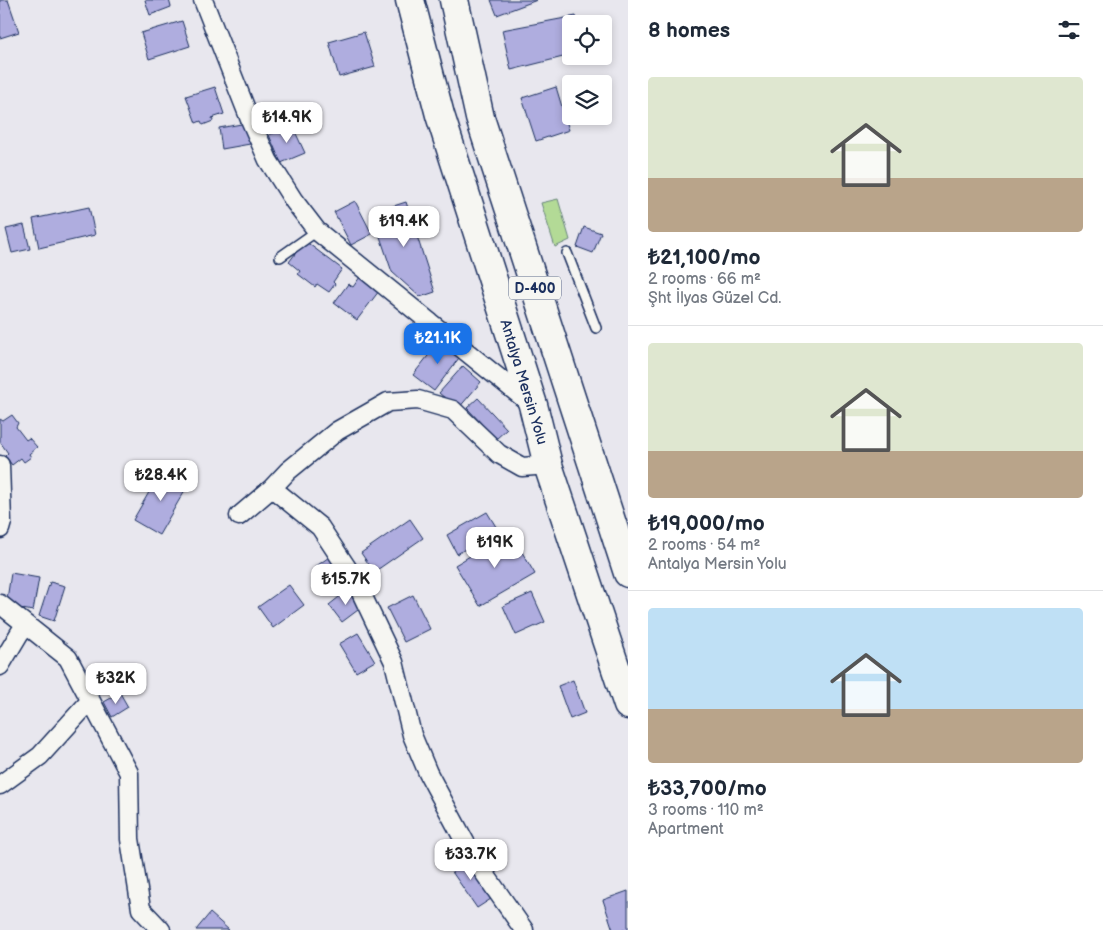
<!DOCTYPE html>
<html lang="en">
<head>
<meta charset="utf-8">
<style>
  :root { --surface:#fff; --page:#f6f6f7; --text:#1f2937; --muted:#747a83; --line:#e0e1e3; --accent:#1a73e8 }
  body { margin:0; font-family:"Balsamiq Sans",sans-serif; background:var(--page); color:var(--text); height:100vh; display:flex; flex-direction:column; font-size:19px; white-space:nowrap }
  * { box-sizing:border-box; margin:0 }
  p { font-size:16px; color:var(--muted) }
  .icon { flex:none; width:28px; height:28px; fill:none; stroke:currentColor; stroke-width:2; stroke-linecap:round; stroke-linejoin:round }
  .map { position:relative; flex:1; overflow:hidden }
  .details { display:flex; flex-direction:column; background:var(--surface); width:475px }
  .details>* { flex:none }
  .fabs { position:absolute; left:562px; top:15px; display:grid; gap:10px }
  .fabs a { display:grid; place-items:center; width:50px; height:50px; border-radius:5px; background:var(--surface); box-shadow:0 2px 8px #0003; font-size:25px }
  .price { position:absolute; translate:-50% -42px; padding:0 11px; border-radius:10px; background:#fff; color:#222; font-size:16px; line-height:32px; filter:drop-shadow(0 1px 2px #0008) }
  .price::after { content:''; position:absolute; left:50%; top:30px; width:15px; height:11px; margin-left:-8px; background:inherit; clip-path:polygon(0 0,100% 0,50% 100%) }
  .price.selected { background:var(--accent); color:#fff }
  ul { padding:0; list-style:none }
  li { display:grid; align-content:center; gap:10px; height:265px; padding:0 20px }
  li+li { border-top:1px solid var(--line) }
  li span { display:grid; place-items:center; height:155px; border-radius:5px; color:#555 }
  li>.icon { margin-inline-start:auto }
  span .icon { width:90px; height:90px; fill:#fffc; stroke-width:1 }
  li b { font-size:21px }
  h2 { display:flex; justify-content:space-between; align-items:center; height:60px; padding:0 20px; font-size:21px }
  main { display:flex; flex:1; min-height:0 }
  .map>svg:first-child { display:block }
</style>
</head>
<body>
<main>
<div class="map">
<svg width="628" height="930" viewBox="0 0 628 930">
  <rect width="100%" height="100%" fill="#e8e7ee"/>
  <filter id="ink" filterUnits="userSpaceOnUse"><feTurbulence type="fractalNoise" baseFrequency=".02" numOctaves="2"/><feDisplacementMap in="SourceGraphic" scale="10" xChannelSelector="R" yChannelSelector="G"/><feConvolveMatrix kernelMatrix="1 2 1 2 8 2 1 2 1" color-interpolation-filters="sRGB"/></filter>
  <g filter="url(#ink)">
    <path fill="#b3da96" stroke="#67847a" d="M558,199L570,240L555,247L541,203Z"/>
    <path fill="#afaddf" stroke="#1b2f5e" d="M0,0H8L19,32L0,38Z
      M145,0H169L171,7L150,15Z
      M491,0H537L497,15Z
      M576,16L578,24H571V55L511,70L502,30Z
      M182,21L190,46L149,59L141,33Z
      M364,32L375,67L339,77L329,42Z
      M215,87L224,114L212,118L213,121L203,125L201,121L196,123L186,96Z
      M556,87L569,130L536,141L522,98Z
      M247,123L250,144L222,149L219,128Z
      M292,125L305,153L281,163L269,135Z
      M355,201L372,234L351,245L334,212Z
      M406,202L435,292L420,297L392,272L372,213Z
      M89,207L95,235L39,248L33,219Z
      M24,225L30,249L12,253L6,229Z
      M584,227L601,233L593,253L577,247Z
      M305,241L342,269L333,282L335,284L329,292L317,284L315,287L298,274L300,271L289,262Z
      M360,277L379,291L357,320L334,303L348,284L353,287Z
      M442,338L462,354L434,391L413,375Z
      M463,366L481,382L458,409L439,393Z
      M478,398L507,429L496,439L467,408Z
      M12,415L18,423L16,427L26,440L29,438L37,447L29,454L31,457L24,462L21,458L12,465L5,456L8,453L0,442V419L3,421Z
      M163,468L189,483L159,535L133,520Z
      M487,512L498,530L457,554L447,535Z
      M410,519L423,538L374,572L361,553Z
      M510,532L535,574L480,606L455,565Z
      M332,555L349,580L333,592L315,567Z
      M11,573L39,578L33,611L6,606Z
      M50,582L65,586L54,621L39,616Z
      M289,585L304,605L273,628L258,607Z
      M349,589L362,607L342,622L329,605Z
      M532,593L545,622L516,635L503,606Z
      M413,595L430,629L404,642L387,608Z
      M358,633L375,661L356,672L339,644Z
      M573,680L585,713L570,719L558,686Z
      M120,693L128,707L112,717L104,702Z
      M464,854L494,897L477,908L448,866Z
      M628,891V930H613L603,900Z
      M210,913L229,930H196Z"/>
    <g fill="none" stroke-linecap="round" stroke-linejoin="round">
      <g stroke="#1b2f5e" stroke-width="12">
        <path id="service" d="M567,253L596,328
          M280,257L317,231"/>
      </g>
      <g stroke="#1b2f5e" stroke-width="21">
        <path id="minor" d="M203,0L249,117L268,160L294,201L317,231L531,404
          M0,465L2,522L0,529
          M272,488L320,527L355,580L394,662L412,735L428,773L473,857L524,930
          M239,516L272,488L288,471L337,431L388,402L418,400L453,410L499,454L522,467L548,465
          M0,604L68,658L129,773L130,839L141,909L161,930
          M0,666L25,624
          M0,785L40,756L90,701"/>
      </g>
      <g stroke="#1b2f5e" stroke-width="31">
        <path id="trunk" d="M410,0L440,115L533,405L548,465L628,705
          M454,0L480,118L628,573"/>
      </g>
      <use href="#service" stroke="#f6f6f2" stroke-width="9"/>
      <use href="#minor" stroke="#f6f6f2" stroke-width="18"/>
      <use href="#trunk" stroke="#f6f6f2" stroke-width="28"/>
    </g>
  </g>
  <g text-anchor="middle" stroke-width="4" stroke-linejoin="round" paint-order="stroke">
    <rect fill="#f6f6f2" stroke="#5d6b8a" stroke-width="1" x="509" y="276.5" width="52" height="23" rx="4"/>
    <g font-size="14" font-weight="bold" fill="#1b2f5e">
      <text x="535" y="293">D-400</text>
    </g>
    <g font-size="15" fill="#1b2f5e" stroke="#f6f6f2">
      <text transform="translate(524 382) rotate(73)" y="5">Antalya Mersin Yolu</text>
    </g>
  </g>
</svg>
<div class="fabs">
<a><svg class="icon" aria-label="locate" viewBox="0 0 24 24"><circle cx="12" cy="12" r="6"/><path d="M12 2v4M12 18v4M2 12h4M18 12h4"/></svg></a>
<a><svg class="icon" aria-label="layers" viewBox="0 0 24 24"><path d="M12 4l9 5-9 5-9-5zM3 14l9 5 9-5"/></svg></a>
</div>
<b class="price" style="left:287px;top:144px">₺14.9K</b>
<b class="price" style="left:404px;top:248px">₺19.4K</b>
<b class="price selected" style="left:438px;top:365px">₺21.1K</b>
<b class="price" style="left:161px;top:502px">₺28.4K</b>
<b class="price" style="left:495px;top:569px">₺19K</b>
<b class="price" style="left:346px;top:606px">₺15.7K</b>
<b class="price" style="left:116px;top:705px">₺32K</b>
<b class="price" style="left:471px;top:881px">₺33.7K</b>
</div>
<section class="details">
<h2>8 homes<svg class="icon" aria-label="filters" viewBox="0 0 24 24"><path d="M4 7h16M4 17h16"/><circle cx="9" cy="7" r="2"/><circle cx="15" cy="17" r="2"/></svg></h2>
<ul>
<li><span style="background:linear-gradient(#dfe7d0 65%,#b9a48a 0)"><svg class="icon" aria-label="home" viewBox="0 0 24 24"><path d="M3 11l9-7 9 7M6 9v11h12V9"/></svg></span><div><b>₺21,100/mo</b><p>2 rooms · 66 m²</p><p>Şht İlyas Güzel Cd.</p></div></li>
<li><span style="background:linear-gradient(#dfe7d0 70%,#b9a48a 0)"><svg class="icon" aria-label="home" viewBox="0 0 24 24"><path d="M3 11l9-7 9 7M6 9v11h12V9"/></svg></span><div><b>₺19,000/mo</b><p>2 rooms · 54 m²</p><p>Antalya Mersin Yolu</p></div></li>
<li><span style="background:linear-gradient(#bfe0f5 65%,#b9a48a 0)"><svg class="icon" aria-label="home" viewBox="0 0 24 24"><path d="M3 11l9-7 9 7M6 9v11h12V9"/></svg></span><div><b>₺33,700/mo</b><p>3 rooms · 110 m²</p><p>Apartment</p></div></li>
</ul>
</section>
</main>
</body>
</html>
